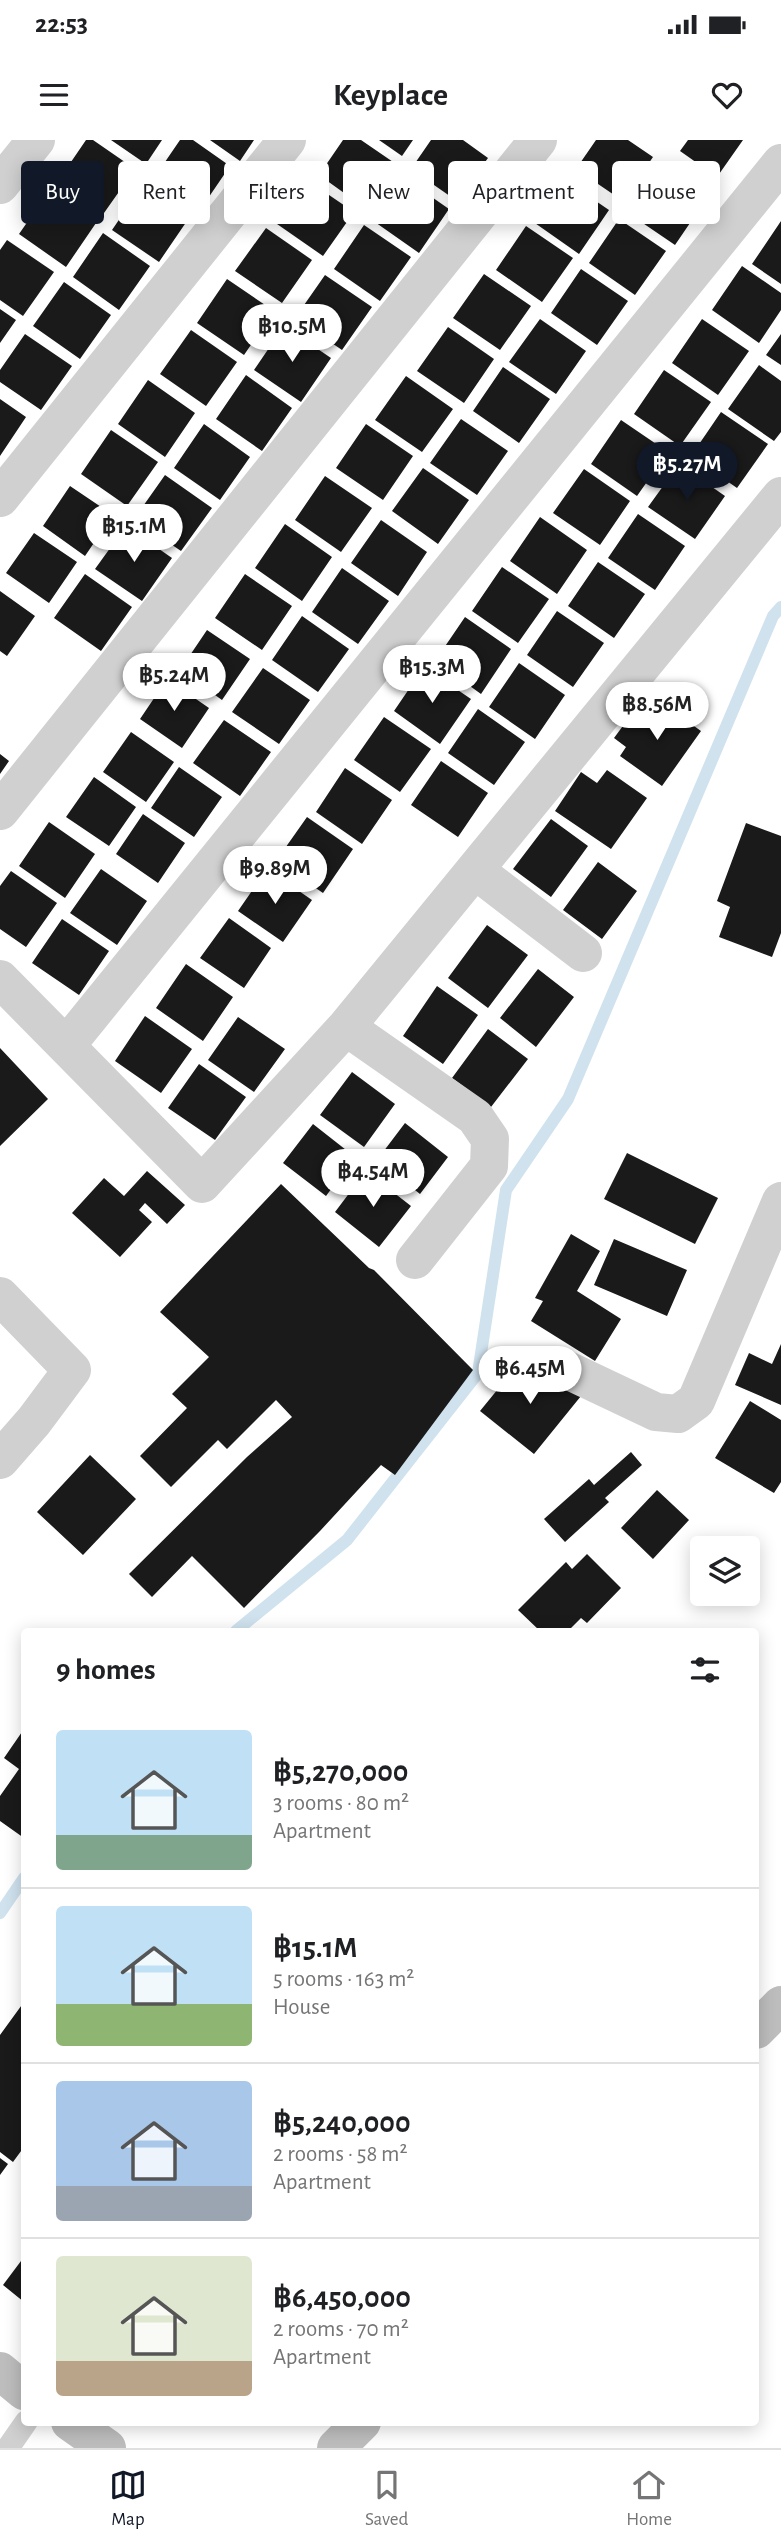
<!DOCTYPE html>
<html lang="en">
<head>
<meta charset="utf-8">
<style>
  :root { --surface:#fff; --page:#f6f6f6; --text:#202124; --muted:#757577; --line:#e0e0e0; --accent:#111827 }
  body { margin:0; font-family:"Alegreya Sans",sans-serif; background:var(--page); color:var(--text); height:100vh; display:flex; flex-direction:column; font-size:26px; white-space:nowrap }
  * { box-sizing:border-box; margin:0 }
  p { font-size:23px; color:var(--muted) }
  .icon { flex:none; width:38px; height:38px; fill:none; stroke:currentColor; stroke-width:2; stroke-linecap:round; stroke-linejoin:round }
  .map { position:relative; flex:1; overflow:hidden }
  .panel { position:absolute; left:21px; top:1488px; width:738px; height:798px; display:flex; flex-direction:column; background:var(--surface); border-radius:7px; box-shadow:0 4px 18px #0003 }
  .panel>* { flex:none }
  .banner { position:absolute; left:21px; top:21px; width:740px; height:63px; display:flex; gap:14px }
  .tools { position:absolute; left:690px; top:1396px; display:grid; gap:14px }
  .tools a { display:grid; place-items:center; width:70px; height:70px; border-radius:7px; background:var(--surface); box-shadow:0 4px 18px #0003; font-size:35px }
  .price { position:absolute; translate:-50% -60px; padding:0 16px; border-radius:24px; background:#fff; color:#222; font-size:23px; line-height:46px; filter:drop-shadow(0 2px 4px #0008) }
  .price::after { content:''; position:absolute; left:50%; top:42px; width:21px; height:16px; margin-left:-10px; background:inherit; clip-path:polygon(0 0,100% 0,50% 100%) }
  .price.current { background:var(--accent); color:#fff }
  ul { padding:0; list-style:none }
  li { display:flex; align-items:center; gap:21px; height:175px; padding:0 35px }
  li+li { border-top:2px solid var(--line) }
  li span { display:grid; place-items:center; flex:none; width:196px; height:140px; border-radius:7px; color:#555 }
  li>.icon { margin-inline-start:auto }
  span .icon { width:84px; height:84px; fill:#fffc; stroke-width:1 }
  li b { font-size:30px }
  h2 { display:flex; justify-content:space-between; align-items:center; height:84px; padding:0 35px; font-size:30px }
  .pill { padding:0 24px; border-radius:7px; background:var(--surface); box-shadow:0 4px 18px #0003; font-size:24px; line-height:63px }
  .pill.current { background:var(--accent); color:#fff }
  .status { display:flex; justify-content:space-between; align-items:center; height:49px; padding:0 35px; background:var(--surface); direction:ltr }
  .status svg { height:19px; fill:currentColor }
  header { display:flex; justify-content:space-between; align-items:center; height:91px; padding:0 35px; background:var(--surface); font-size:32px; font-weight:700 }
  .dock { display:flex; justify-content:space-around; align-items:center; height:98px; border-top:2px solid var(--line); background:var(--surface); font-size:19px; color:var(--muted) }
  .dock a { display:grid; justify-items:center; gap:4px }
  .dock .current { color:var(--accent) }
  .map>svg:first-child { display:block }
</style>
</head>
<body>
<div class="status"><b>22:53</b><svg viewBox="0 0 49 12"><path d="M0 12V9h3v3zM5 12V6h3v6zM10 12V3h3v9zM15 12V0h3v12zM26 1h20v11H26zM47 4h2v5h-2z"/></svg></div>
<header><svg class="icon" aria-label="menu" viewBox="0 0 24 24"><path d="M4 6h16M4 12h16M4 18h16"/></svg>Keyplace<svg class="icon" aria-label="heart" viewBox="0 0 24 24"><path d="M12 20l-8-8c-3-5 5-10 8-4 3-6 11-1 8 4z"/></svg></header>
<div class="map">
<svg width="781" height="2308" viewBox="0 0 781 2308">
  <rect width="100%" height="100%" fill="#fff"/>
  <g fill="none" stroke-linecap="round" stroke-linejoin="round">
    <path stroke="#cfe2ee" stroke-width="12" d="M236,1491L347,1400L478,1233L506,1050L568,959L773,476L781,467
      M0,1773L24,1738"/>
  </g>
  <path fill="#1a1a1a" d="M86,0H93L135,29L104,73L58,41Z
    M111,0H162L146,24Z
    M180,0H193L230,26L200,70L154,38Z
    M210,0H254L240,21Z
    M343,0H361L396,24L365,68L319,35Z
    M379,0H413L402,16Z
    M431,0H463L488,18L457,61L411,29Z
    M596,0H628L653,17L623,61L576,29Z
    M688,0H743L717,37L680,11Z
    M659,28L705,61L675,105L628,73Z
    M403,37L449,69L419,113L372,80Z
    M562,38L609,70L579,114L532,81Z
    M307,40L354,72L323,116L277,84Z
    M142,46L189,78L159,122L112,90Z
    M49,51L96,83L66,127L19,94Z
    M619,79L666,111L635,155L589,123Z
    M781,81V144L752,124Z
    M364,85L411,117L380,161L334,129Z
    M526,86L573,118L542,162L496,130Z
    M266,88L312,120L282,163L235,131Z
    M103,93L150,126L119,170L73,137Z
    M7,100L54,132L23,176L0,160V110Z
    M742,126L781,153V170L759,203L712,170Z
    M581,129L628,161L597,205L551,173Z
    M484,134L531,166L500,210L453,178Z
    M325,135L372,167L342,210L295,178Z
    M227,139L274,171L244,215L197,183Z
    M64,142L111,175L80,219L33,186Z
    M0,169L16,180L0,203Z
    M540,179L586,211L556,254L509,222Z
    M702,179L749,211L718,255L672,223Z
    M284,186L331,218L301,262L254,230Z
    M448,187L494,219L464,263L417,231Z
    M191,190L237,222L206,266L160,234Z
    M25,194L72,226L41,270L0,242V230Z
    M781,194V225L766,215Z
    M759,225L781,241V292L774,301L728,269Z
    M503,227L550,259L519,303L473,271Z
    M664,230L711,262L680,306L634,274Z
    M246,235L292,268L262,311L216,279Z
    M406,236L453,269L422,312L375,280Z
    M148,240L195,273L165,317L118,284Z
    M0,259L26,277L0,316Z
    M721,272L768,304L737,348L691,316Z
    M461,279L508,311L477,355L430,323Z
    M621,280L668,312L637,356L591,324Z
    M204,284L250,317L220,360L174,328Z
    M366,284L413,316L383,360L336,328Z
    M111,290L158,322L127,366L81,334Z
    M679,324L725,356L695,399L648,367Z
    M423,328L469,360L438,404L392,371Z
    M584,329L630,361L600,405L553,373Z
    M165,335L212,368L181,411L134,379Z
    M325,336L372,368L341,412L295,380Z
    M70,346L113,375L85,416L43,386Z
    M638,374L685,406L655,450L608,418Z
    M540,377L587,410L557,454L510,421Z
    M381,380L427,412L398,456L351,423Z
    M285,384L332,417L302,461L255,428Z
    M126,386L172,418L142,461L95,429Z
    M34,393L77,422L49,463L6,433Z
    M598,422L645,454L614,498L568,466Z
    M502,427L549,459L518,503L472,471Z
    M342,428L389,461L358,504L312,472Z
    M85,434L132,467L101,511L54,478Z
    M245,434L292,466L262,510L215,478Z
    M0,451L35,476L7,516L0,511Z
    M557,471L604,503L573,547L527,515Z
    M302,476L349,509L318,552L272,520Z
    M465,477L511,509L481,554L435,521Z
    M207,490L250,519L222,560L180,530Z
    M519,523L565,555L535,599L489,567Z
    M424,527L471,559L440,604L394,571Z
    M263,528L310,560L279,604L232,572Z
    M167,539L209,568L182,608L140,579Z
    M659,561L701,591L662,646L620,616L626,607L614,598L631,575L643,583Z
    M478,569L525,602L494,645L448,613Z
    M384,577L431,609L400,652L354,620Z
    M224,580L271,612L240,656L193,623Z
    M131,592L174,622L146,662L103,632Z
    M0,614L9,621L0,634Z
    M441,621L488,653L458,697L411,665Z
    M179,627L222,657L194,697L151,668Z
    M345,628L392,660L362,704L316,672Z
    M607,630L647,658L611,709L555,671L581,632L597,643Z
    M94,637L136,667L109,706L66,677Z
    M143,674L185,703L158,743L116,714Z
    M307,677L353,709L323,753L276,721Z
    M551,679L588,706L551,757L513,729Z
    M49,682L95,714L65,758L19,726Z
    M746,683L781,696V793L772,817L719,797L730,767L717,761Z
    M598,722L637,751L602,799L563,770Z
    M101,729L147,761L117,805L70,773Z
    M267,729L312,760L283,802L238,771Z
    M11,731L57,763L26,807L0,789V746Z
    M229,778L271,808L244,848L200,818Z
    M62,779L109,811L79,855L32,823Z
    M487,785L528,815L488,868L448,838Z
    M186,824L233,857L203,901L156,868Z
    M538,829L574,857L536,907L500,878Z
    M437,846L478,875L443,924L403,896Z
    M145,876L192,909L161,953L115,921Z
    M238,877L285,909L254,952L208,920Z
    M488,889L528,919L491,967L452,938Z
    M0,908L48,959L0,1006Z
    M199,924L246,957L215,1000L168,968Z
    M352,932L395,964L364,1007L320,975Z
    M405,983L448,1017L420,1054L377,1020Z
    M313,984L355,1017L326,1056L283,1023Z
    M627,1013L718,1058L695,1104L604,1059Z
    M147,1031L185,1065L167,1084L145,1063L139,1070L152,1082L120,1117L72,1073L104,1038L124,1056Z
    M366,1031L411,1066L379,1107L335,1072Z
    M281,1044L369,1128L374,1130L473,1230L395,1335L381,1325L320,1391L244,1468L192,1416L152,1457L129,1434L247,1317L292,1277L276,1260L227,1309L218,1300L171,1347L140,1316L187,1268L172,1254L209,1217L160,1172Z
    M571,1094L600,1111L577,1151L621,1179L595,1221L531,1181L543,1161L535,1158Z
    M614,1099L687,1130L667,1176L594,1145Z
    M781,1204V1265L735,1245L749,1213L772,1224Z
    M520,1222L544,1240L551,1231L581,1256L534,1314L480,1271Z
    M750,1261L781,1280V1342L774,1353L715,1318Z
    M631,1312L642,1325L605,1358L609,1362L565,1402L544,1379L589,1339L594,1345Z
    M90,1315L136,1359L83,1415L37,1372Z
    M657,1350L689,1380L653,1419L621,1388Z
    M587,1414L621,1448L587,1483L581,1478L568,1491H540L518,1470L566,1422L572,1429Z
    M24,1589V1698L0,1681V1656L19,1629L4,1618Z
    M24,1862V2007L13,2022L0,2012V1895Z
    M0,2018L8,2024L0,2035Z
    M24,2117V2162L3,2145Z"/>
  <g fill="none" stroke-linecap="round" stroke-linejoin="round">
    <path stroke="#d0d0d0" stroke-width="23" d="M8,2308L26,2282"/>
    <path stroke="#d0d0d0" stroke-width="38" d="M0,45L36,0
      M0,358L287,0
      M0,671L538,0
      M476,731L583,813
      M0,839L202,1044L346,887L781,356
      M346,887L475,977L490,999L489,1026L415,1120
      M66,906L781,23
      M0,1156L72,1230L34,1281L0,1320
      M561,1227L656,1272L678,1274L696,1261L781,1061"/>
    <path stroke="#bdbdbd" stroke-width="38" d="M756,1890L781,1865
      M0,2231L24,2251
      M70,2282L107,2308
      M336,2308L362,2282"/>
  </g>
</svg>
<div class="tools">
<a><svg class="icon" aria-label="layers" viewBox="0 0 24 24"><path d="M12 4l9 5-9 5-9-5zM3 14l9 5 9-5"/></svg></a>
</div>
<b class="price" style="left:292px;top:224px">฿10.5M</b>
<b class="price current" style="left:687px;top:362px">฿5.27M</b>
<b class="price" style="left:134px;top:424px">฿15.1M</b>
<b class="price" style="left:432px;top:565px">฿15.3M</b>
<b class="price" style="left:174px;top:573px">฿5.24M</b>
<b class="price" style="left:657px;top:602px">฿8.56M</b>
<b class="price" style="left:275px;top:766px">฿9.89M</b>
<b class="price" style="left:373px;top:1069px">฿4.54M</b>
<b class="price" style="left:530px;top:1266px">฿6.45M</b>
<div class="banner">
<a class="pill current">Buy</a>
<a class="pill">Rent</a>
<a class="pill">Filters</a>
<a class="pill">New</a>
<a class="pill">Apartment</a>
<a class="pill">House</a>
</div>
<section class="panel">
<h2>9 homes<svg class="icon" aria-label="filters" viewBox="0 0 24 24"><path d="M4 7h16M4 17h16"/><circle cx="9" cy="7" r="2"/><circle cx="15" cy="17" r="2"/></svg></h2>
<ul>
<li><span style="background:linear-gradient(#bfe0f5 75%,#7fa58c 0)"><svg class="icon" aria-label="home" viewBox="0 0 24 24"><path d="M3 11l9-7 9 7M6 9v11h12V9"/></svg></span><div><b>฿5,270,000</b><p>3 rooms · 80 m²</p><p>Apartment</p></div></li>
<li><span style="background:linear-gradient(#bfe0f5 70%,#8fb573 0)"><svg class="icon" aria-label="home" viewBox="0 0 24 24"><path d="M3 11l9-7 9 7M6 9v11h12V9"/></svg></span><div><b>฿15.1M</b><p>5 rooms · 163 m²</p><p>House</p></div></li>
<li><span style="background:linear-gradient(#a9c7e8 75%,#9aa5b1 0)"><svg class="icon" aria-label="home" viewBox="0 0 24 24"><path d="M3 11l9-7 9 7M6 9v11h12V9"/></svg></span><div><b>฿5,240,000</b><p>2 rooms · 58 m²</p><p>Apartment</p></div></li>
<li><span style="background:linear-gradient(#dfe7d0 75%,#b9a48a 0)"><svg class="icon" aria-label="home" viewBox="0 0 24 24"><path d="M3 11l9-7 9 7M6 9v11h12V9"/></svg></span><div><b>฿6,450,000</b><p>2 rooms · 70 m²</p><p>Apartment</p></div></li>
</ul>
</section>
</div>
<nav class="dock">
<a class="current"><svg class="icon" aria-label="map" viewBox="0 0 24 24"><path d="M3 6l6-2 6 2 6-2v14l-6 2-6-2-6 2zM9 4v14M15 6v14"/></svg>Map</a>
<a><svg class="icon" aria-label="saved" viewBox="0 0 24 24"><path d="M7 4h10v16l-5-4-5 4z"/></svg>Saved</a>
<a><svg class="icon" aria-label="home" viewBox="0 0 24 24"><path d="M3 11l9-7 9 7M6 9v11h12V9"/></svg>Home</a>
</nav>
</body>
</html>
